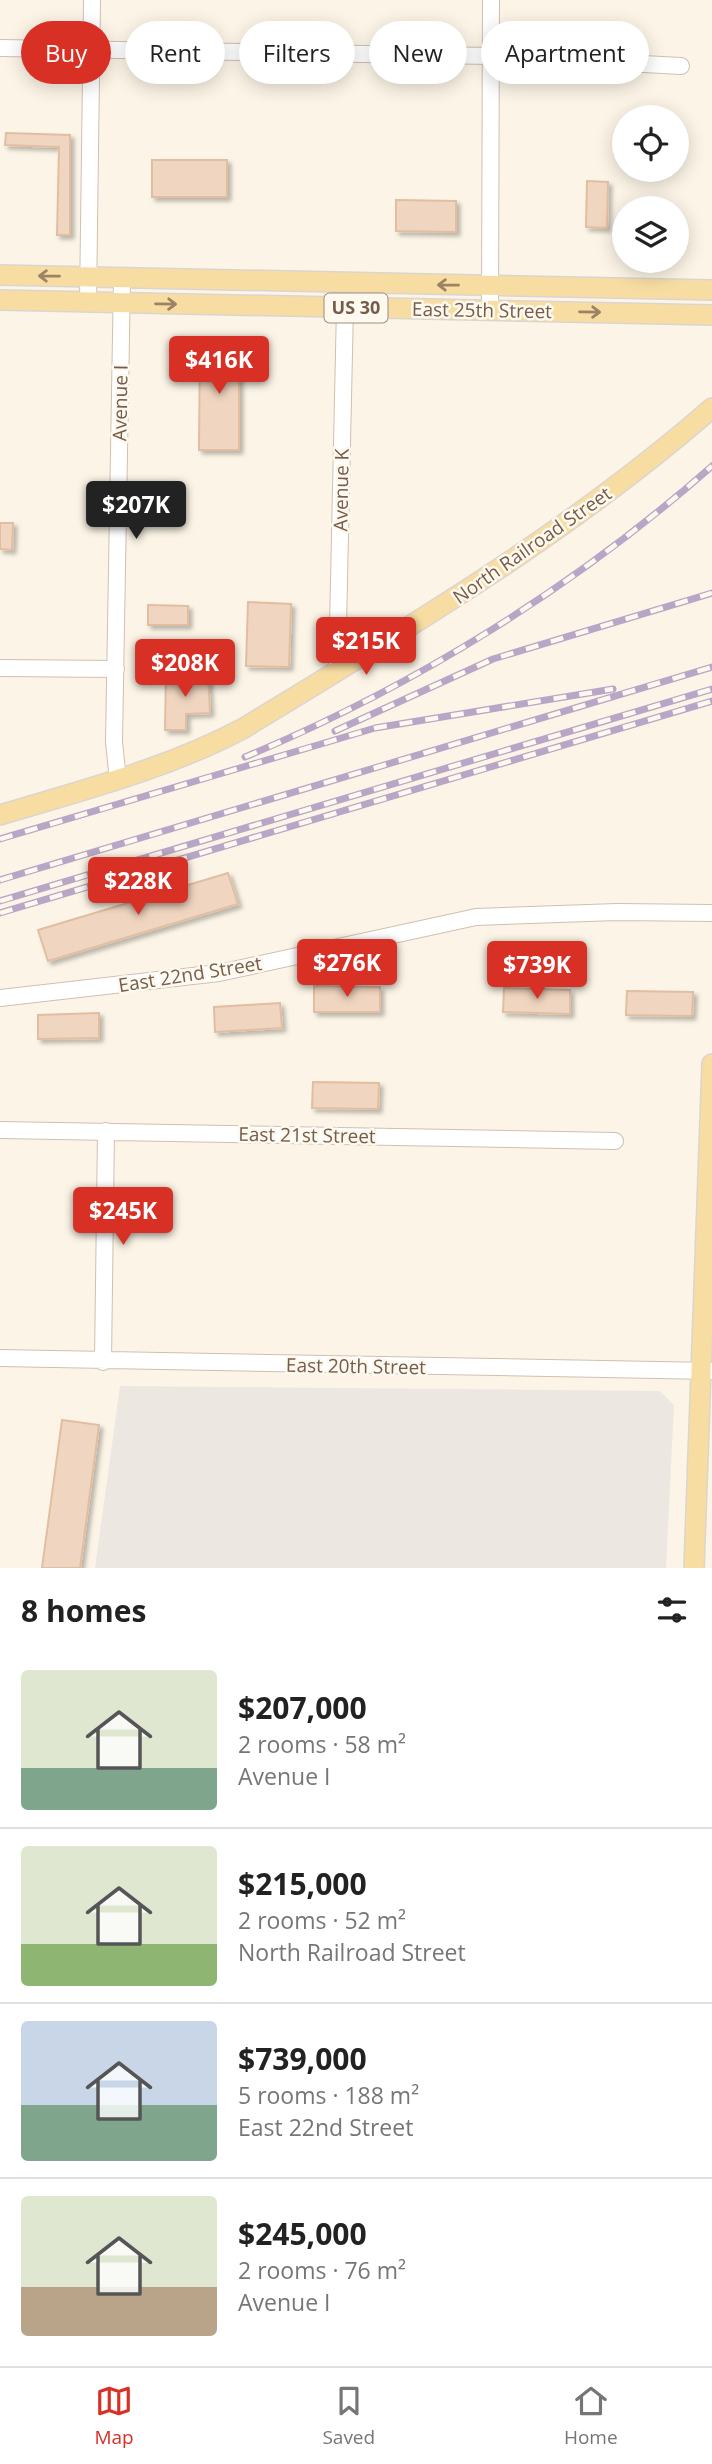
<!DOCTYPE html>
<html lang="en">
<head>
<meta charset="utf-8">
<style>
  :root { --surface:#fff; --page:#f2f2f2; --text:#222; --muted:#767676; --line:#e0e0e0; --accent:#d93025 }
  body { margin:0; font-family:"Open Sans",sans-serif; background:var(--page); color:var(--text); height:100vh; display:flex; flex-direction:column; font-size:26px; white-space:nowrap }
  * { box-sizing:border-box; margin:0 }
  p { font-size:23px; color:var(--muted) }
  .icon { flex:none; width:38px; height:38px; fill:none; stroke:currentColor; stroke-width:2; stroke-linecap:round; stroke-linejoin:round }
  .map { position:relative; height:1568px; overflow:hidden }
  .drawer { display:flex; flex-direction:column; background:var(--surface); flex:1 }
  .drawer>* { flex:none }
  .hud { position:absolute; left:21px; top:21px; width:670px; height:63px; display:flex; gap:14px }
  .fabs { position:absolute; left:612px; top:105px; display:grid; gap:14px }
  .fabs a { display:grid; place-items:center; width:77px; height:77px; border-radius:50%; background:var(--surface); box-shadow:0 4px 18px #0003; font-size:35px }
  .price { position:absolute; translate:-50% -60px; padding:0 16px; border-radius:7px; background:var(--accent); color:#fff; font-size:23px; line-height:46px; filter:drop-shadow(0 2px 4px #0008) }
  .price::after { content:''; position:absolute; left:50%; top:42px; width:21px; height:16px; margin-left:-10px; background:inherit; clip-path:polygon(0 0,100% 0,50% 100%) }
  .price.selected { background:#222; color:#fff }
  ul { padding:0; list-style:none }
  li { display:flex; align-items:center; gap:21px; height:175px; padding:0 21px }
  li+li { border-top:2px solid var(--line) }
  li span { display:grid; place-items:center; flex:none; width:196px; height:140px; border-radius:7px; color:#555 }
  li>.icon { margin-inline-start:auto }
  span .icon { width:84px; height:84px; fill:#fffc; stroke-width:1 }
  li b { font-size:30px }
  h2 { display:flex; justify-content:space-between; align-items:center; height:84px; padding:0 21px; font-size:30px }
  .tag { padding:0 24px; border-radius:32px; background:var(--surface); box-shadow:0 4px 18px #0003; font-size:24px; line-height:63px }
  .tag.selected { background:var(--accent); color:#fff }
  .tab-bar { display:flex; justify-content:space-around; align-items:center; height:98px; border-top:2px solid var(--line); background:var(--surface); font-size:19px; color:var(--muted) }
  .tab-bar a { display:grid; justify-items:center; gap:4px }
  .tab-bar .selected { color:var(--accent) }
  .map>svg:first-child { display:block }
</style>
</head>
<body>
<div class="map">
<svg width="712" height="1568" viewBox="0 0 712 1568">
  <defs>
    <filter id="shadow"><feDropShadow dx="3.5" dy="3.5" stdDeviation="2" flood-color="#0004"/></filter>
  </defs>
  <rect width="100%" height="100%" fill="#fcf5e7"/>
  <path fill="#ece7e1" d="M120,1386L660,1391L674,1405L666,1568H95Z"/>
  <path fill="#f0d6c0" stroke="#e2bea1" stroke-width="2" filter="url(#shadow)" d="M6,133L70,135V235H57L59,147L5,145Z
    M152,160H227V197H152Z
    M587,181L608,182L607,228L586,227Z
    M396,200L456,201V232L396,231Z
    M200,342H239V450H199Z
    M0,523H13L12,550L0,549Z
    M248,602L291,604L289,667L246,666Z
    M148,605L188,606V625H148Z
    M166,674H208L210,713L186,714V730H165Z
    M228,873L238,904L48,961L38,930Z
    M314,986L380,987V1012H314Z
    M504,988L570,990V1014L503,1012Z
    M627,991L693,992L692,1016L626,1015Z
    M280,1003L282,1028L215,1032L214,1007Z
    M99,1013V1038L38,1039V1015Z
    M313,1082L379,1083L378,1109L312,1108Z
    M62,1420L99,1425L80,1568H42Z"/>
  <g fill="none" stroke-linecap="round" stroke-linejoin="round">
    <g stroke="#cfc0b0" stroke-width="18">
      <path id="minor" d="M0,48L492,56L681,66
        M88,302L92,0
        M490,311L491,0
        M0,668L116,669
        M337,672L345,307
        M118,780L114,742L122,278
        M0,998L219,973L476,917L617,912L712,913
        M0,1130L615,1141
        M0,1358L712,1371
        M103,1362L106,1131"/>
    </g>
    <g stroke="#dbd5d0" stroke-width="22">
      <path id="major" d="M0,275L712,290
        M0,300L712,315
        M0,815C83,790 167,769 244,728C405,630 569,533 712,408
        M694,1568L712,1064"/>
    </g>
    <use href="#minor" stroke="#fff" stroke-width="16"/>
    <use href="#major" stroke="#f8dda3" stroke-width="19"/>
    <g stroke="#b9a6c6" stroke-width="7">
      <path id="rail" d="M335,731L493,659L712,593
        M245,757C413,687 575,587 712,466
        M0,839L375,728L613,689
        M0,880L712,667
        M0,901L712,689
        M0,913L712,701"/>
    </g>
    <use href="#rail" stroke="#fef9ee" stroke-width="4.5" stroke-dasharray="13" stroke-linecap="butt"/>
  </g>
  <defs><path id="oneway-shaft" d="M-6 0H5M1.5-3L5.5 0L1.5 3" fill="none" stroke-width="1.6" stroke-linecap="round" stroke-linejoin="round" transform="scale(1.75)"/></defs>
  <g stroke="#9c8366">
    <use href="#oneway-shaft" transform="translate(49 276) rotate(-179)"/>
    <use href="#oneway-shaft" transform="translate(448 285) rotate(-179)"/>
    <use href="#oneway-shaft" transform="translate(166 304) rotate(1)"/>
    <use href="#oneway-shaft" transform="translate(590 312) rotate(1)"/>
  </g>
  <g text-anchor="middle" stroke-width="5" stroke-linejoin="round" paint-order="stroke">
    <rect fill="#fef9ee" stroke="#9e8c7d" stroke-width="2" x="324.5" y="293.5" width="63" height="29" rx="5"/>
    <g font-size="18" font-weight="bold" fill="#755d4c">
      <text x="356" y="314">US 30</text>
    </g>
    <g font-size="19" fill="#755d4c" stroke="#fef9ee">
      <text transform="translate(482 310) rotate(1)" y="7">East 25th Street</text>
      <text transform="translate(120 403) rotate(-89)" y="7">Avenue I</text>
      <text transform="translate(341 490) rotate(-89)" y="7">Avenue K</text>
      <text transform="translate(532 545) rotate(-35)" y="7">North Railroad Street</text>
      <text transform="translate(190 974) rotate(-9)" y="7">East 22nd Street</text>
      <text transform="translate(307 1135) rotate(1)" y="7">East 21st Street</text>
      <text transform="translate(356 1366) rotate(1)" y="7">East 20th Street</text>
    </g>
  </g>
</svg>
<div class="fabs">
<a><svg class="icon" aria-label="locate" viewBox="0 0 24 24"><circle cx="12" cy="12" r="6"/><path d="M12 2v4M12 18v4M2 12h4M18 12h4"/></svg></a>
<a><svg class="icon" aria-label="layers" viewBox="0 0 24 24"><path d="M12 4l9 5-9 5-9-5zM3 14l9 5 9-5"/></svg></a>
</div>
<b class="price" style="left:219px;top:396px">$416K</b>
<b class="price selected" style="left:136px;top:541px">$207K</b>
<b class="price" style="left:366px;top:677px">$215K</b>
<b class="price" style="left:185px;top:699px">$208K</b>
<b class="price" style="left:138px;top:917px">$228K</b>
<b class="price" style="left:347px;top:999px">$276K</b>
<b class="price" style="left:537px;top:1001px">$739K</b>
<b class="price" style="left:123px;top:1247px">$245K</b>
<div class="hud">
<a class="tag selected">Buy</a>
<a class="tag">Rent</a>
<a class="tag">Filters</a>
<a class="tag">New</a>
<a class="tag">Apartment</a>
</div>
</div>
<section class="drawer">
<h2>8 homes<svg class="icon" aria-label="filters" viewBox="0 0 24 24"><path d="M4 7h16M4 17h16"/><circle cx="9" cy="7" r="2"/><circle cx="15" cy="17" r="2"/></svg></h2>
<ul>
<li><span style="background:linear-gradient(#dfe7d0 70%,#7fa58c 0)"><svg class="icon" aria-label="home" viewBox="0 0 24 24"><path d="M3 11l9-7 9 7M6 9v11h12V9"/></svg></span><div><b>$207,000</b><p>2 rooms · 58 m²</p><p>Avenue I</p></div></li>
<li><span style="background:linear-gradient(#dfe7d0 70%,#8fb573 0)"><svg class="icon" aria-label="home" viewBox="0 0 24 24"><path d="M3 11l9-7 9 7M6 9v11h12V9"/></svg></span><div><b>$215,000</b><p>2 rooms · 52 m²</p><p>North Railroad Street</p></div></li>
<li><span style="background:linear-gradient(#c9d6e8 60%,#7fa58c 0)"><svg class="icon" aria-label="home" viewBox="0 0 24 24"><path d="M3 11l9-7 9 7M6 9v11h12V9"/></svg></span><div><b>$739,000</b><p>5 rooms · 188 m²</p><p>East 22nd Street</p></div></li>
<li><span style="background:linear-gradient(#dfe7d0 65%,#b9a48a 0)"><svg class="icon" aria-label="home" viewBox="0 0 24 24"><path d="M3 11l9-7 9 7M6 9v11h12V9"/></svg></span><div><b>$245,000</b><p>2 rooms · 76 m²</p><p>Avenue I</p></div></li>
</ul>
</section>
<nav class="tab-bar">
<a class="selected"><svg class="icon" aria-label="map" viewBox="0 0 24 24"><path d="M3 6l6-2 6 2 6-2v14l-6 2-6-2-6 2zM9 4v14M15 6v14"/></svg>Map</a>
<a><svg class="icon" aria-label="saved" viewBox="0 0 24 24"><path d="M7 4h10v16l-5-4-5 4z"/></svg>Saved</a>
<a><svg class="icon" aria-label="home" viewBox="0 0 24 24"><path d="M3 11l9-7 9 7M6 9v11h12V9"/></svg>Home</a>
</nav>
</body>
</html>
